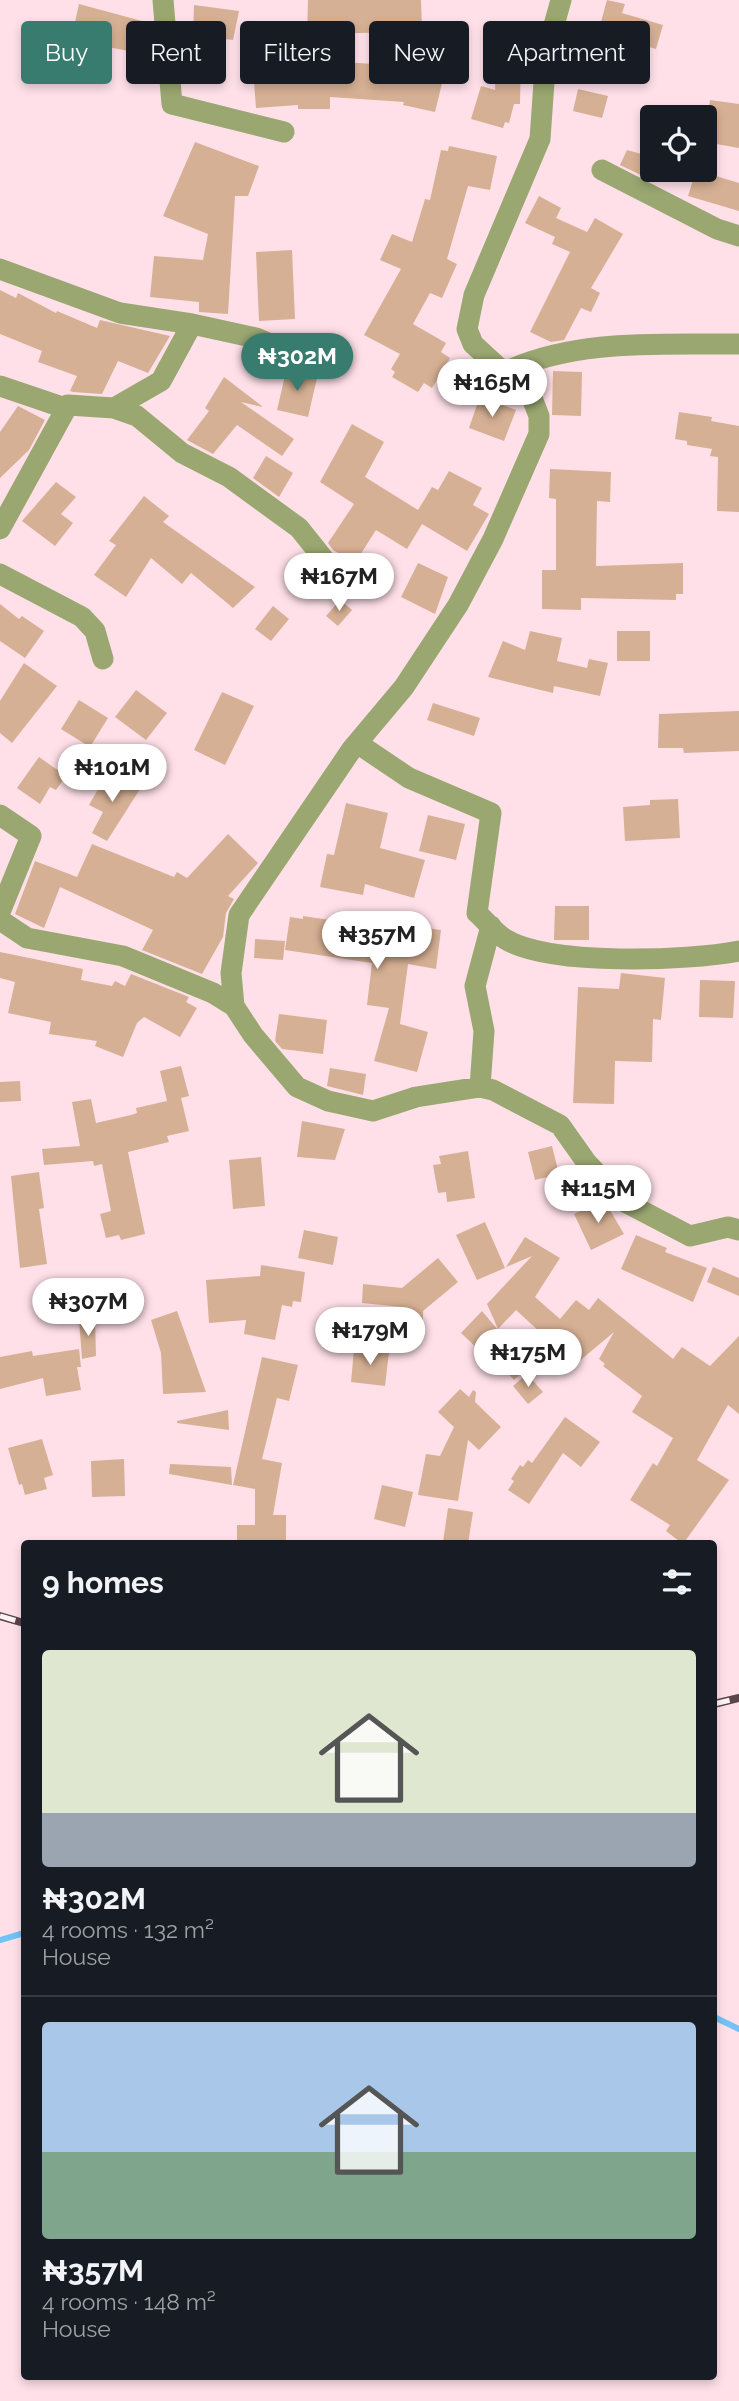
<!DOCTYPE html>
<html lang="en">
<head>
<meta charset="utf-8">
<style>
  :root { --surface:#171b24; --page:#20242c; --text:#f1f3f6; --muted:#9ea1a6; --line:#363941; --accent:#387c6f }
  body { margin:0; font-family:Raleway,sans-serif; background:var(--page); color:var(--text); height:100vh; display:flex; flex-direction:column; font-size:26px; white-space:nowrap }
  * { box-sizing:border-box; margin:0 }
  p { font-size:23px; color:var(--muted) }
  .icon { flex:none; width:38px; height:38px; fill:none; stroke:currentColor; stroke-width:2; stroke-linecap:round; stroke-linejoin:round }
  .map { position:relative; flex:1; overflow:hidden }
  .sheet { position:absolute; left:21px; top:1540px; width:696px; height:840px; display:flex; flex-direction:column; background:var(--surface); border-radius:7px; box-shadow:0 4px 10px #0003 }
  .sheet>* { flex:none }
  .top-card { position:absolute; left:21px; top:21px; width:698px; height:63px; display:flex; gap:14px }
  .tools { position:absolute; left:640px; top:105px; display:grid; gap:14px }
  .tools a { display:grid; place-items:center; width:77px; height:77px; border-radius:7px; background:var(--surface); box-shadow:0 4px 10px #0003; font-size:35px }
  .price { position:absolute; translate:-50% -60px; padding:0 16px; border-radius:24px; background:#fff; color:#222; font-size:23px; line-height:46px; filter:drop-shadow(0 2px 4px #0008) }
  .price::after { content:''; position:absolute; left:50%; top:42px; width:21px; height:16px; margin-left:-10px; background:inherit; clip-path:polygon(0 0,100% 0,50% 100%) }
  .price.on { background:var(--accent); color:#fff }
  ul { padding:0; list-style:none }
  li { display:grid; align-content:center; gap:14px; height:371px; padding:0 21px }
  li+li { border-top:2px solid var(--line) }
  li span { display:grid; place-items:center; height:217px; border-radius:7px; color:#555 }
  li>.icon { margin-inline-start:auto }
  span .icon { width:126px; height:126px; fill:#fffc; stroke-width:1 }
  li b { font-size:30px }
  h2 { display:flex; justify-content:space-between; align-items:center; height:84px; padding:0 21px; font-size:30px }
  .chip { padding:0 24px; border-radius:7px; background:var(--surface); box-shadow:0 4px 10px #0003; font-size:24px; line-height:63px }
  .chip.on { background:var(--accent); color:#fff }
  .map>svg:first-child { display:block }
</style>
</head>
<body>
<div class="map">
<svg width="739" height="2401" viewBox="0 0 739 2401">
  <rect width="100%" height="100%" fill="#ffe0e9"/>
  <g fill="none" stroke-linecap="round" stroke-linejoin="round">
    <path stroke="#72c2f6" stroke-width="6" d="M0,1940L24,1933
      M714,2017L739,2029"/>
  </g>
  <path fill="#d6b094" d="M308,0H421L422,29L460,36L455,64L448,63L446,67L435,112L403,105L404,102L330,97V109H298V105L256,108L252,56L404,66L411,32L307,34Z
    M607,0L625,4L622,13L663,25L656,49L598,33Z
    M79,4L142,21L134,52L71,40Z
    M194,5L239,11L233,40L193,35Z
    M497,38L526,39L525,57L521,56L520,104H514L509,123L505,122L503,128L471,119L481,86L495,90Z
    M578,89L608,96L602,118L573,111Z
    M710,100L739,104V148L705,142Z
    M195,142L259,166L248,196H235L228,314L199,312V302L150,297L154,256L203,260L208,234L163,216Z
    M449,146L497,156L490,190L468,186L447,259L457,264L442,298L430,293L413,324L446,343L441,352L450,358L432,388L424,383L418,392L392,377L395,372L391,369L400,354L364,335L401,269L380,260L392,234L412,242L425,199L430,200L441,150L448,151Z
    M627,150L652,157L643,176L620,165Z
    M696,170L739,183V211L688,196Z
    M539,196L561,208L556,218L587,232L595,218L623,234L591,288L600,293L591,312L581,308L564,340L551,342L530,332L570,252L552,244L555,237L525,223Z
    M292,250L295,319L259,321L256,252Z
    M0,290L16,298L18,293L56,313L57,311L97,328L100,320L170,336L148,373L118,361L102,394L73,392L70,391L77,376L38,362L42,351L0,334Z
    M287,367L317,378L308,417L277,410Z
    M553,371L582,372L581,416L552,415Z
    M224,377L263,407L241,402L294,439L282,456L237,425L213,454L187,440L209,411L205,408Z
    M480,396L516,410L504,441L469,428Z
    M18,406L45,420L29,450L0,478V432Z
    M679,412L712,417L711,421L739,426V512L717,511L718,457L710,456L712,449L687,445V441L675,439Z
    M352,424L384,442L365,477L418,510L432,487L438,490L449,471L482,488L473,505L489,514L467,551L422,524L407,549L376,530L355,563L333,550L328,543L354,504L320,482Z
    M266,456L293,473L279,497L253,478Z
    M550,469L611,472L610,502L597,501L596,566L683,563V594H676V600L581,598V610L542,609V570H556V499L549,498Z
    M56,482L76,497L61,514L73,523L55,546L22,521Z
    M144,496L169,516L163,522L255,587L233,608L191,573L182,584L151,558L126,597L94,575L116,545L109,541Z
    M418,563L448,577L435,614L401,597Z
    M340,600L352,610L338,626L326,616Z
    M0,604L19,619L22,616L44,631L25,658L0,641Z
    M273,606L289,619L271,641L255,629Z
    M530,631L562,638L557,661L587,668L589,659L608,663L600,696L554,686L553,693L488,677L503,641L525,650Z
    M617,631H650V661H617Z
    M24,663L57,686L12,743L0,733V701Z
    M136,690L167,713L146,740L115,717Z
    M222,692L254,706L225,765L194,750Z
    M79,700L108,718L90,747L61,729Z
    M433,703L480,718L474,736L427,720Z
    M739,711V751L684,753L683,748H658L659,714Z
    M39,757L66,776L56,790L50,787L40,804L17,788Z
    M108,772L140,789L107,841L92,833L103,812L89,805Z
    M678,799L680,838L625,841L623,807L650,805V800Z
    M346,803L388,813L380,848L425,860L414,898L365,884L363,895L320,887L327,854L334,855Z
    M428,815L465,824L456,860L419,851Z
    M228,834L258,863L228,896L234,899L226,913L223,937L202,974L142,950L153,930L60,887L44,928L15,914L35,861L77,877L92,844L174,877L177,872L187,878Z
    M555,906H589V940H554Z
    M303,916L377,927L378,921L441,930L436,969L408,964L400,1024L428,1032L417,1072L374,1061L389,1008L367,1005L372,963L285,950L290,917L303,919Z
    M255,939L285,941L283,960L254,958Z
    M0,952L83,969L81,980L112,986L115,981L125,986L131,974L189,997L186,1002L197,1008L180,1037L144,1017L137,1023L123,1057L95,1046L97,1041L49,1034L51,1022L8,1013L15,982L0,978Z
    M621,973L665,978L661,1020L653,1019L652,1062L615,1061L614,1104L573,1103L578,987L619,989Z
    M700,980L735,981L733,1018L699,1017Z
    M279,1014L327,1020L323,1054L282,1049L275,1041Z
    M181,1066L189,1096L181,1098L189,1131L167,1136L169,1142L128,1152L145,1234L121,1240L119,1235L106,1238L100,1214L111,1211L102,1164L94,1166L93,1161L44,1165L42,1149L80,1146L72,1102L91,1099L96,1123L131,1115L137,1113L136,1108L167,1101L160,1071Z
    M330,1068L366,1074L363,1095L327,1086Z
    M20,1081L21,1101L0,1102V1082Z
    M302,1121L345,1129L335,1160L297,1157Z
    M552,1146L559,1174L535,1180L528,1152Z
    M468,1151L475,1198L447,1202L446,1192L438,1193L433,1165L441,1164L439,1156Z
    M261,1157L265,1206L233,1209L229,1160Z
    M39,1172L44,1208L39,1209L47,1264L20,1268L11,1176Z
    M604,1200L624,1234L591,1250L574,1214Z
    M485,1222L505,1268L477,1280L456,1235Z
    M304,1230L338,1237L333,1265L298,1258Z
    M636,1235L667,1248L665,1252L707,1268L693,1302L621,1269Z
    M525,1237L560,1258L535,1297L560,1319L576,1300L589,1310L598,1298L673,1359L682,1347L710,1366L739,1336V1414L728,1405L697,1460L729,1480L683,1544L666,1531L670,1525L630,1500L653,1463L657,1466L673,1438L632,1412L642,1396L603,1366L605,1364L599,1359L614,1332L571,1368L547,1350L514,1380L504,1369L542,1334L516,1310L498,1329L487,1304L532,1256L506,1267Z
    M438,1258L458,1282L423,1311V1326H402V1307L362,1303L363,1284L402,1288Z
    M261,1265L305,1272L301,1302L293,1301L292,1307L282,1305L275,1340L244,1334L246,1320L209,1323L206,1280L260,1276Z
    M713,1267L739,1278V1296L707,1282Z
    M177,1311L206,1392L163,1394L161,1353L151,1320Z
    M482,1311L498,1330L479,1350L461,1333Z
    M95,1318L96,1356L82,1359L79,1319Z
    M79,1349L81,1367H77L81,1390L46,1396L43,1378L0,1389V1357L32,1351L33,1356Z
    M354,1349L389,1352L385,1386L351,1382Z
    M262,1357L298,1365L289,1401L277,1398L262,1459L282,1463L273,1515H286V1544H237V1525H255V1489L233,1485Z
    M527,1374L543,1392L528,1404L513,1386Z
    M460,1389L469,1397L473,1390L476,1392L475,1402L501,1427L479,1450L468,1440L458,1501L418,1495L426,1454L440,1456L454,1427L438,1412Z
    M228,1410L229,1430L177,1423V1421Z
    M565,1417L600,1442L581,1467L563,1453L529,1504L508,1490L514,1481L511,1479L520,1465L523,1467L528,1460L532,1463Z
    M42,1439L53,1475L44,1478L47,1489L25,1495L22,1484L19,1485L8,1448Z
    M124,1459L125,1496L92,1497L91,1461Z
    M170,1464L231,1467L232,1485L169,1474Z
    M382,1485L413,1492L405,1527L374,1519Z
    M448,1508L473,1512L468,1544L443,1542Z"/>
  <g fill="none" stroke-linecap="round" stroke-linejoin="round">
    <path stroke="#9aa771" stroke-width="21" d="M163,0L172,104L284,132
      M561,0L546,54L540,139L474,295L467,329L473,344L532,398L539,416V434L493,539L458,605L404,687L352,749L239,915L231,973L234,1006L253,1035L297,1087L328,1101L373,1111L416,1097L480,1087L493,1090L560,1125L587,1163L623,1201L690,1236L728,1227L739,1230
      M602,170L717,229L739,236
      M0,269L120,313L192,324
      M505,372C577,338 662,345 739,344
      M0,386L65,408
      M114,408L137,416L182,453L229,477L299,528L323,558
      M0,529L68,405L114,408L161,381L192,324L256,338L318,365
      M0,574L82,617L95,631L103,659
      M357,743L409,778L491,813L477,913C486,921 495,933 505,939C549,966 688,961 739,951
      M0,815L31,836L0,912
      M0,920L27,938L123,956L213,993L234,1006
      M480,1087L484,1031L475,986L491,926"/>
    <g stroke="#59454b" stroke-width="8">
      <path id="rail" d="M0,1616L24,1623
        M714,1704L739,1698"/>
    </g>
    <use href="#rail" stroke="#fef4f7" stroke-width="5" stroke-dasharray="16" stroke-linecap="butt"/>
  </g>
</svg>
<div class="tools">
<a><svg class="icon" aria-label="locate" viewBox="0 0 24 24"><circle cx="12" cy="12" r="6"/><path d="M12 2v4M12 18v4M2 12h4M18 12h4"/></svg></a>
</div>
<b class="price on" style="left:297px;top:393px">₦302M</b>
<b class="price" style="left:492px;top:419px">₦165M</b>
<b class="price" style="left:339px;top:613px">₦167M</b>
<b class="price" style="left:112px;top:804px">₦101M</b>
<b class="price" style="left:377px;top:971px">₦357M</b>
<b class="price" style="left:598px;top:1225px">₦115M</b>
<b class="price" style="left:88px;top:1338px">₦307M</b>
<b class="price" style="left:370px;top:1367px">₦179M</b>
<b class="price" style="left:528px;top:1389px">₦175M</b>
<div class="top-card">
<a class="chip on">Buy</a>
<a class="chip">Rent</a>
<a class="chip">Filters</a>
<a class="chip">New</a>
<a class="chip">Apartment</a>
</div>
<section class="sheet">
<h2>9 homes<svg class="icon" aria-label="filters" viewBox="0 0 24 24"><path d="M4 7h16M4 17h16"/><circle cx="9" cy="7" r="2"/><circle cx="15" cy="17" r="2"/></svg></h2>
<ul>
<li><span style="background:linear-gradient(#dfe7d0 75%,#9aa5b1 0)"><svg class="icon" aria-label="home" viewBox="0 0 24 24"><path d="M3 11l9-7 9 7M6 9v11h12V9"/></svg></span><div><b>₦302M</b><p>4 rooms · 132 m²</p><p>House</p></div></li>
<li><span style="background:linear-gradient(#a9c7e8 60%,#7fa58c 0)"><svg class="icon" aria-label="home" viewBox="0 0 24 24"><path d="M3 11l9-7 9 7M6 9v11h12V9"/></svg></span><div><b>₦357M</b><p>4 rooms · 148 m²</p><p>House</p></div></li>
</ul>
</section>
</div>
</body>
</html>
